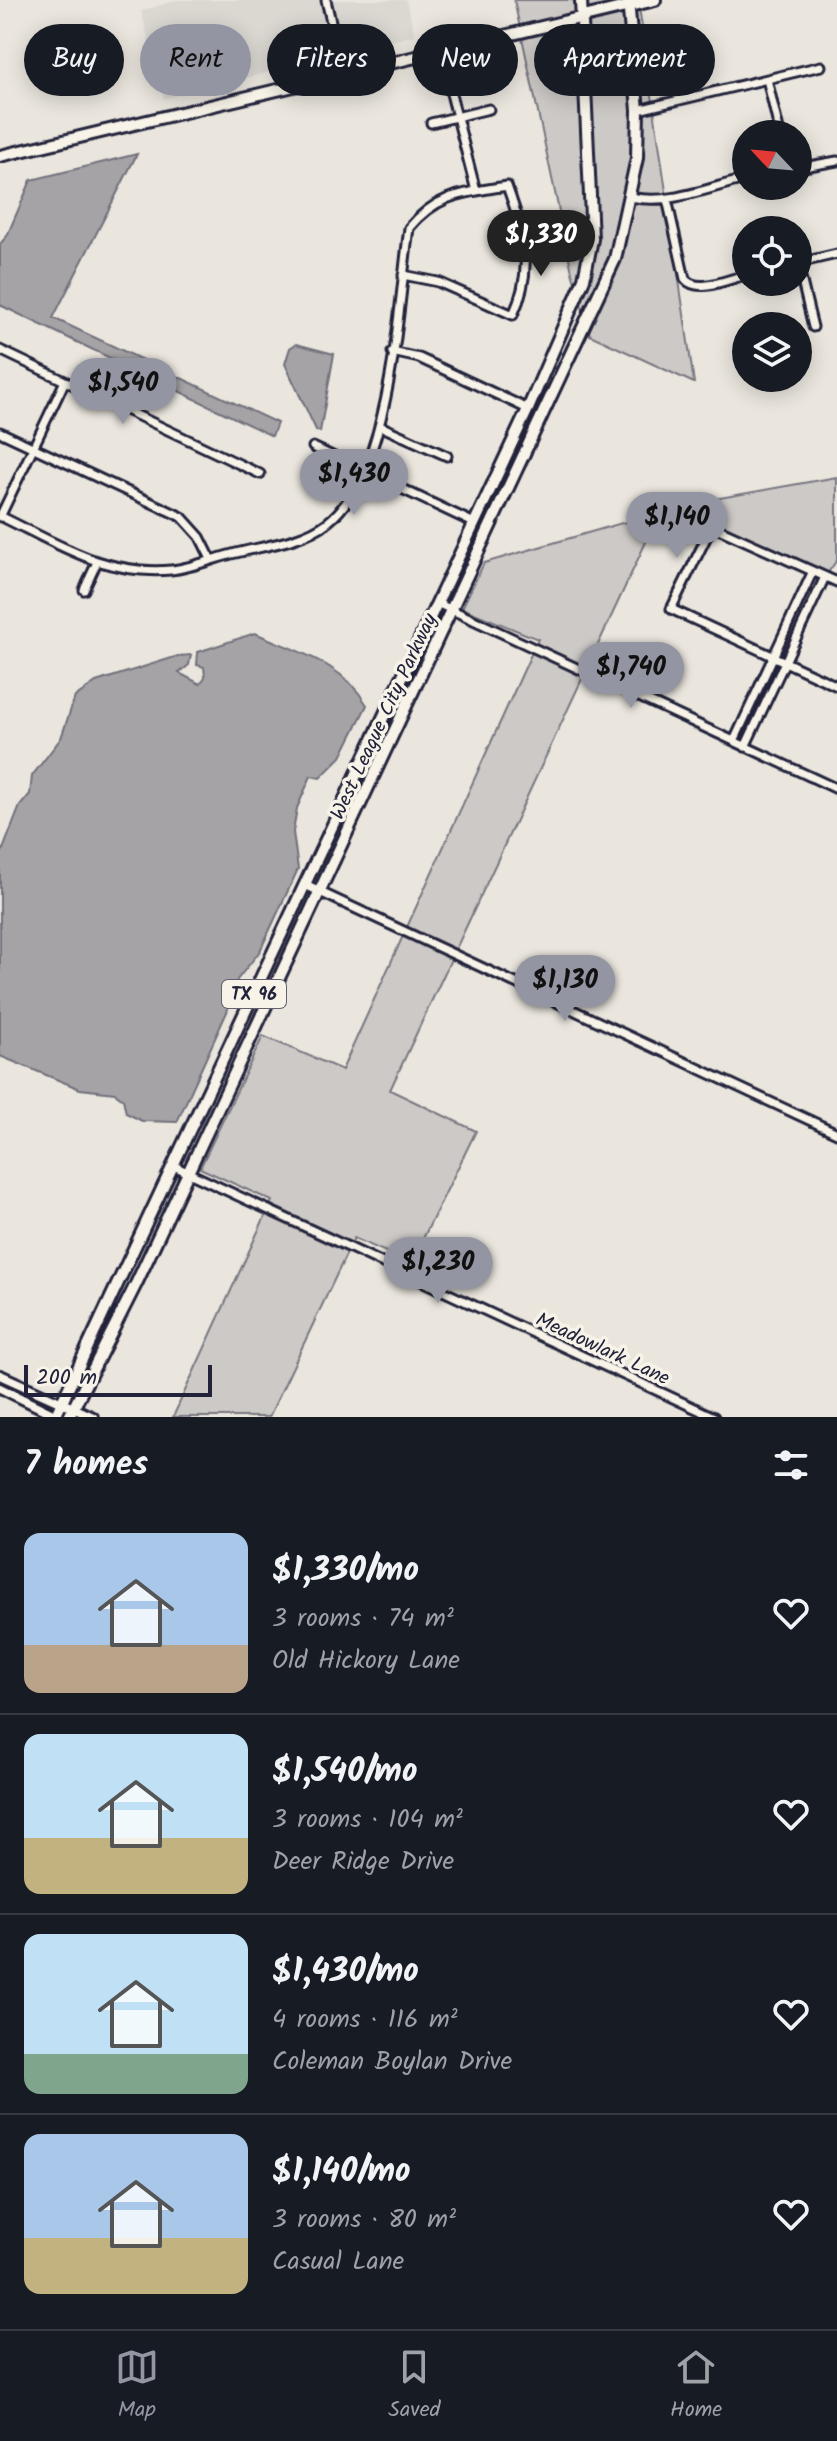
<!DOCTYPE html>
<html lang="en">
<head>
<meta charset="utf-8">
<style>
  :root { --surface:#171b24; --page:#20242c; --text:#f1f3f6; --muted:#9ea1a6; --line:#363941; --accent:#9495a2 }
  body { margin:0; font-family:Kalam,sans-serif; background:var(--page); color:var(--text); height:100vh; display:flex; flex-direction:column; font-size:30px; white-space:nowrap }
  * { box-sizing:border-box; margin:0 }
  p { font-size:26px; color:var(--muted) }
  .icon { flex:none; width:44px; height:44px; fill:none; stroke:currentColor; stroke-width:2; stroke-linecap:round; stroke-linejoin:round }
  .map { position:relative; height:1417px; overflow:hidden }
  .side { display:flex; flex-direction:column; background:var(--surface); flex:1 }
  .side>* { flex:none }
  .top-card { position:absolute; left:24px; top:24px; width:790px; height:72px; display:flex; gap:16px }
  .needle { width:52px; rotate:296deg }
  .fabs { position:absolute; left:732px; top:120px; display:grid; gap:16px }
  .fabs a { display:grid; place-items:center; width:80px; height:80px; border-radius:50%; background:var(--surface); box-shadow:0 4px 20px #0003; font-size:40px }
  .scale { position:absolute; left:24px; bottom:20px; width:188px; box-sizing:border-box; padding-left:8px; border:4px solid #22223b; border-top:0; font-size:22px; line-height:28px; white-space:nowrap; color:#22223b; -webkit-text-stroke:6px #f7f3e8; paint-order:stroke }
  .price { position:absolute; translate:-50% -68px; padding:0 18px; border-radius:28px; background:var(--accent); color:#111; font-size:26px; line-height:52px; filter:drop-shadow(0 2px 4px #0008) }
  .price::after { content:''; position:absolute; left:50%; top:48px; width:24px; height:18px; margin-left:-12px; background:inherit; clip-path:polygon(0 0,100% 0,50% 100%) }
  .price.selected { background:#222; color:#fff }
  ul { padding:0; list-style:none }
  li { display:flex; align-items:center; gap:24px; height:200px; padding:0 24px }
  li+li { border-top:2px solid var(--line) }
  li span { display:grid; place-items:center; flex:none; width:224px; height:160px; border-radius:16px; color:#555 }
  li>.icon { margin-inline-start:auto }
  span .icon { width:96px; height:96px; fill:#fffc; stroke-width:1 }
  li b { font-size:34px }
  h2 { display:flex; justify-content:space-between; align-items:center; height:96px; padding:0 24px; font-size:34px }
  .tag { padding:0 28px; border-radius:36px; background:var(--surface); box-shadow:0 4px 20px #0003; font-size:28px; line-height:72px }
  .tag.selected { background:var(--accent); color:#111 }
  .menu { display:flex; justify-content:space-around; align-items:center; height:112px; border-top:2px solid var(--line); background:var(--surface); font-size:22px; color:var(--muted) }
  .menu a { display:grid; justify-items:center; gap:4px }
  .menu .selected { color:var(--accent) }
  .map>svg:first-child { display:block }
</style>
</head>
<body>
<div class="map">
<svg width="837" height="1417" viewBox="0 0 837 1417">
  <rect width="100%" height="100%" fill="#eae6de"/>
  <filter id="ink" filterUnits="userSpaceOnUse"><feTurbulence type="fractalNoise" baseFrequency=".0125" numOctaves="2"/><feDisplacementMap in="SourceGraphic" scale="16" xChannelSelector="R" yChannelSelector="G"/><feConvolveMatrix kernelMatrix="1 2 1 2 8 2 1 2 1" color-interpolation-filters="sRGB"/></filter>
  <g filter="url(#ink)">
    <path fill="#dbd8d2" d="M177,0H406L415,35L164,99L141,11Z"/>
    <path fill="#cdc9c6" stroke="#787680" stroke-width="2" d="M514,0H638L694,383L590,335L572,272Z
      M837,477V560L827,574L724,528L703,501Z
      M660,512L390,1090L476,1131L411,1263L354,1238L269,1417H173L272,1201L200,1168L263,1036L342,1070L538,639L462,608L484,563Z"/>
    <path fill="#a6a3a6" stroke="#716f7b" stroke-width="2" d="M137,154L53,318L277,423L272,436L0,305V244L7,236L31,180Z
      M296,344L334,354L320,432L316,430L285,364L290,348Z
      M255,633C297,652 342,662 367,705L341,757L320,778L311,776L297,808L293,832L298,869L260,951L237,980L227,1012L177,1122L142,1121L126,1113L123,1099L115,1093L80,1089L0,1056V857L20,806L30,794L32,776L61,738L75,697L96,682L178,656L191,655L189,665L179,673L200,684L205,677L204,667L197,665L198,652Z"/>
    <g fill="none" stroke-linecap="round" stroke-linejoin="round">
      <g stroke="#22223b" stroke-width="13">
        <path id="minor" d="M326,0L343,74
          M440,51L476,191
          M767,79L780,134
          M638,110L821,66
          M431,123L489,109
          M798,168L837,161
          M631,197C669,206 709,187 746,179
          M667,199L685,279C698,294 728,279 746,275
          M798,263L837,254
          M798,265L813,327
          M0,350L260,474
          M392,352L419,358L528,409
          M380,426L447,456
          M0,432L182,517L200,537L211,559
          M313,447L474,523
          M0,516C58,544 105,576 171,570C192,568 215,558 236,553C264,546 304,541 328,522C392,471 398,306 409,228C438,193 465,193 507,186C524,234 535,267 513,315L438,282L403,275
          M0,517L65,381
          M837,582L712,526L671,609L837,686
          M84,590L97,562
          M437,603L837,789
          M734,741L812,573
          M745,747L824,579
          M305,885L837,1133
          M174,1166L714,1417"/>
      </g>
      <g stroke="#22223b" stroke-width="14">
        <path id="tertiary" d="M0,1375L93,1417
          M0,1388L59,1417"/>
      </g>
      <g stroke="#22223b" stroke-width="16">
        <path id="primary" d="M0,156L655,0
          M55,1417L528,409L584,279L592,239L581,0
          M69,1417L136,1284L615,259L637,158L638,110L628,0"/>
      </g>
      <use href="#minor" stroke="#f7f3e8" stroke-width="7"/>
      <use href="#tertiary" stroke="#f7f3e8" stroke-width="8"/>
      <use href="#primary" stroke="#f7f3e8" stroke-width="10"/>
    </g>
  </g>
  <g text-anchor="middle" stroke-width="7" stroke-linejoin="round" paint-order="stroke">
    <rect fill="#f7f3e8" stroke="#62616f" stroke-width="2" x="222" y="980" width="64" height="28" rx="6"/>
    <g font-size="18" font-weight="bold" fill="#22223b">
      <text x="254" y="1000">TX 96</text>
    </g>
    <g font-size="20" fill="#22223b" stroke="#f7f3e8">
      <text transform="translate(383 716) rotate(-65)" y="7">West League City Parkway</text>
      <text transform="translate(603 1348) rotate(25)" y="7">Meadowlark Lane</text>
    </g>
  </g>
</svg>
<div class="fabs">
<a><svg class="needle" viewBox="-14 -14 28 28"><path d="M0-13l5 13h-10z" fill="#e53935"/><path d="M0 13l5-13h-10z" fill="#9ea1a6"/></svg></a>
<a><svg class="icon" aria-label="locate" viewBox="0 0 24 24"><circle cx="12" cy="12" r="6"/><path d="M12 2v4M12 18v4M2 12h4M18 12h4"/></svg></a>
<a><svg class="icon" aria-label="layers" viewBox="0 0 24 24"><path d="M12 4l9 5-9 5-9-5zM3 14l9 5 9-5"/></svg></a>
</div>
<div class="scale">200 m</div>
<b class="price selected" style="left:541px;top:278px">$1,330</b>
<b class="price" style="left:123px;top:426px">$1,540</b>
<b class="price" style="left:354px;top:517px">$1,430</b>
<b class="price" style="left:677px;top:560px">$1,140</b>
<b class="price" style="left:631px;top:710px">$1,740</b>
<b class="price" style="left:565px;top:1023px">$1,130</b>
<b class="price" style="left:438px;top:1305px">$1,230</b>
<div class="top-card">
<a class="tag">Buy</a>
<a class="tag selected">Rent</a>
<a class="tag">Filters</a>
<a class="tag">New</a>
<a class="tag">Apartment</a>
</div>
</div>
<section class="side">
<h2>7 homes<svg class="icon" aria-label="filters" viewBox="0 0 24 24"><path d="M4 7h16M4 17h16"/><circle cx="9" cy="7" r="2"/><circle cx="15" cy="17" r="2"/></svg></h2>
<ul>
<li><span style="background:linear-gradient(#a9c7e8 70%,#b9a48a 0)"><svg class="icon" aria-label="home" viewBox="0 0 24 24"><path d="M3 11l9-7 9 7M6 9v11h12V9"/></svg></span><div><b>$1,330/mo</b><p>3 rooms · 74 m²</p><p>Old Hickory Lane</p></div><svg class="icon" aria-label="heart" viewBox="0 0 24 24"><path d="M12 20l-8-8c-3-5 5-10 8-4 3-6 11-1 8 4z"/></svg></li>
<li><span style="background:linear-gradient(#bfe0f5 65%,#c2b280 0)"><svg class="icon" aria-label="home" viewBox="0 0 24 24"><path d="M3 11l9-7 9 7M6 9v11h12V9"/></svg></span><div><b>$1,540/mo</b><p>3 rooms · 104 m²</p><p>Deer Ridge Drive</p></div><svg class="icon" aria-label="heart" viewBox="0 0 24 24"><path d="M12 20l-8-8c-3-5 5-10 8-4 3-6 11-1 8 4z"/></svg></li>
<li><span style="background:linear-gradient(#bfe0f5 75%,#7fa58c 0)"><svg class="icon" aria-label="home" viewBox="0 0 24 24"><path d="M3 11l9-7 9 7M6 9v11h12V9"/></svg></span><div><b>$1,430/mo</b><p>4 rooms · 116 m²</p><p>Coleman Boylan Drive</p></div><svg class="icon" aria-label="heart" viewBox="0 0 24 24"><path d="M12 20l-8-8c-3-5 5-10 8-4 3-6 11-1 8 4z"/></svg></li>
<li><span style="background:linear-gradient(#a9c7e8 65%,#c2b280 0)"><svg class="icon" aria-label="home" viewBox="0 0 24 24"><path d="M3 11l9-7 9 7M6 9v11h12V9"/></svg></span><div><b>$1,140/mo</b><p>3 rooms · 80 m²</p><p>Casual Lane</p></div><svg class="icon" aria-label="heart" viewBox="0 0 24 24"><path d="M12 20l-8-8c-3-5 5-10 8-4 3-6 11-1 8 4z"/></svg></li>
</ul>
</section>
<nav class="menu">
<a class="selected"><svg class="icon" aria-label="map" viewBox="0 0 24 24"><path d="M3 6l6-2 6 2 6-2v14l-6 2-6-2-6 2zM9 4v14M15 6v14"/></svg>Map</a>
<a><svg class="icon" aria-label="saved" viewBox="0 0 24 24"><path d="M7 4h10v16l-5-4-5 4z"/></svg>Saved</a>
<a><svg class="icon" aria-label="home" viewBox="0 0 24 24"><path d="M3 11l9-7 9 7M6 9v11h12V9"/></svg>Home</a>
</nav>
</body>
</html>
